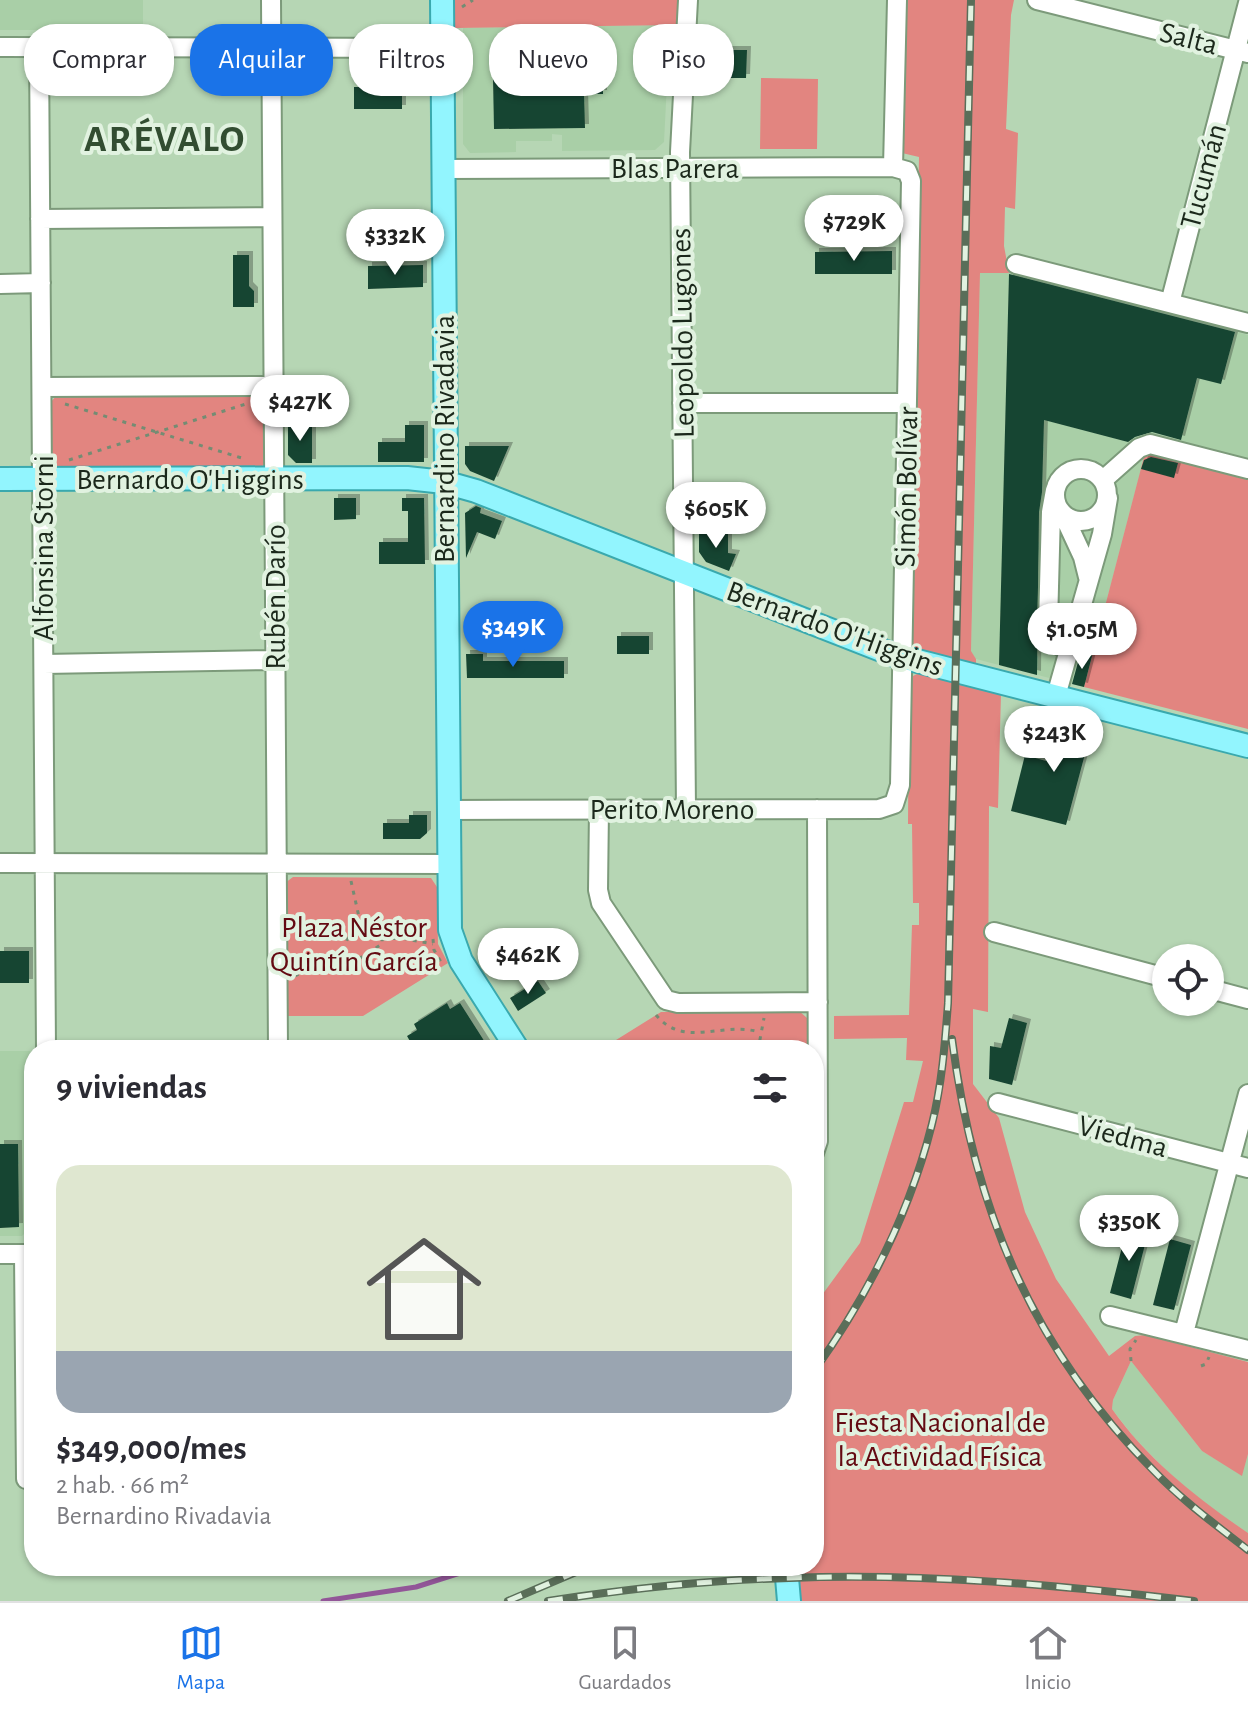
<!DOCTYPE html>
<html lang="es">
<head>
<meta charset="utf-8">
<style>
  :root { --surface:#fff; --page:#f7f7f7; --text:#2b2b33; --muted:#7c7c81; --line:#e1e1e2; --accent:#1a73e8 }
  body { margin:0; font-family:"Alegreya Sans",sans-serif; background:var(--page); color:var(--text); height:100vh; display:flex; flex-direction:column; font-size:30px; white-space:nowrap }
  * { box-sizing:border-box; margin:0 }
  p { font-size:26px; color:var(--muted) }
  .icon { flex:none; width:44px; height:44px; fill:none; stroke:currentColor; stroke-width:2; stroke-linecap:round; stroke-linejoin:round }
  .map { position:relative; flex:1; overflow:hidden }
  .panel { position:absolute; left:24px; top:1040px; width:800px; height:536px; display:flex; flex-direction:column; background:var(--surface); border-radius:32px; box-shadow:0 2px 6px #0004 }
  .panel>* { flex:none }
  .banner { position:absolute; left:24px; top:24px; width:800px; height:72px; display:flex; gap:16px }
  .controls { position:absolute; left:1152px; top:944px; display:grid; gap:16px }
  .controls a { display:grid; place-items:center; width:72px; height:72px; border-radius:50%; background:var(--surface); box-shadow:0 2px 6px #0004; font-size:40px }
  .price { position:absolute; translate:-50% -68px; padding:0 18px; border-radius:28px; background:#fff; color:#222; font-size:26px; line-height:52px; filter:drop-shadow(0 2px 4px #0008) }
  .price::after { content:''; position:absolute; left:50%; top:48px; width:24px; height:18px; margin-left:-12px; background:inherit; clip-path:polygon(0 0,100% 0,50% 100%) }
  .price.selected { background:var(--accent); color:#fff }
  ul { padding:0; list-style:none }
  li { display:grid; align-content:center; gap:16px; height:424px; padding:0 32px }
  li span { display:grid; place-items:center; height:248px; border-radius:24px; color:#555 }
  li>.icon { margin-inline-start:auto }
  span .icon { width:144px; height:144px; fill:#fffc; stroke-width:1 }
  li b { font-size:34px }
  h2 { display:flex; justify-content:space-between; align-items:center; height:96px; padding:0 32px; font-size:34px }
  .tag { padding:0 28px; border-radius:32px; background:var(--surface); box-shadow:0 2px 6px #0004; font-size:28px; line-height:72px }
  .tag.selected { background:var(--accent); color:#fff }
  .tab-bar { display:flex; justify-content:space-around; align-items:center; height:112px; border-top:2px solid var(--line); background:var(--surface); font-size:22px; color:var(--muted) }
  .tab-bar a { display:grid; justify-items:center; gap:4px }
  .tab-bar .selected { color:var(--accent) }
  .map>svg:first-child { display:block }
</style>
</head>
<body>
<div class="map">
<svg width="1248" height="1601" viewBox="0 0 1248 1601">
  <defs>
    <filter id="shadow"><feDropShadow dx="4" dy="-4" stdDeviation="0" flood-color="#0004"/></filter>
  </defs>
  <rect width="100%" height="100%" fill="#b6d6b4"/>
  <path fill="#a9cfa7" d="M0,0H143V30H0Z
    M670,25L664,142L655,150L562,151V135L552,134V141H516V152L470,153L463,144V28Z
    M980,272L1009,273L1248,335V480L1145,454L1084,687L976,659L971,652Z
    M0,1051H30L31,1227L22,1236H0Z
    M1131,1361L1202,1451L1242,1475L1248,1454V1533L1203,1502L1167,1471L1134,1437L1112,1409L1113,1400Z"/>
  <path fill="#e28580" d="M454,0H678L677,25L455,28Z
    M904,0H1014L1011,15L1006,129L1018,133L1015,209L1005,207L1004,246L1009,273H980L971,651L976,659V666L916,651L911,647L910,637L919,157L902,153Z
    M761,78L818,79L817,149H760Z
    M256,395L262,398L264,408V463L261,469H55L51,464L50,403L56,396Z
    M1145,453L1248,480V729L1084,687Z
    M919,673L1001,693L998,808L989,806L988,1012L973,1009V1084L999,1118L1025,1212L1056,1279L1109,1356L1135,1336L1145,1335L1248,1362V1454L1242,1476L1202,1451L1131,1361L1113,1400L1112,1409C1148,1460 1197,1498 1248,1533V1601H797L793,1566H814V1306L860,1243L904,1102H913L923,1061L906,1060L907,1038L834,1039V1016L909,1015L912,925H919V903H913L912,824H908L909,685L913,676Z
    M293,877L431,878L437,887L438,944L448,963L363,1016H286L285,883Z
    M799,1011L807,1018V1050H600L661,1012Z"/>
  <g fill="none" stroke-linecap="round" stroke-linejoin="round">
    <path stroke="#925698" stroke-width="5" d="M323,1601L416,1587L482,1566"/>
  </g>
  <path fill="#194432" filter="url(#shadow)" d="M706,50H747L746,78H705Z
    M515,70H531V78L603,77V94H584L585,128L494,129L493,78H515Z
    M354,87H402V109H354Z
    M892,251V274H815V252Z
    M233,255H249V286L254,291V307H233Z
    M423,265V287L368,289V266Z
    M1009,274L1235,332L1221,384L1197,378L1181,440L1152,432L1135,437L1128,442L1044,420L1042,492L1039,512L1037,675L999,665Z
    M288,425H312V463H296L288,455Z
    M405,425H424V462H378V442H405Z
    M465,446H509L494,481L470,471L465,464Z
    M1151,457L1178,463L1174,478L1141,469L1144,460Z
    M334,498H356V519L334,520Z
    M402,498H424L425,564H379V542H408V511H402Z
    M476,506L481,508L480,513L502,521L495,539L477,532L466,558L465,513Z
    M699,534H728V553L736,554L729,571L706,562L699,552Z
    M617,636H649V654H617Z
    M466,654H483V661H564V678H467Z
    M1080,655L1092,656L1084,687L1072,684Z
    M1058,715L1093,724L1066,825L1011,811L1025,755L1046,761Z
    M409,815H427V833L420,839H383V823H409Z
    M0,951H29V983H0Z
    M538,981L546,993L518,1011L510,998Z
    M447,1003L450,1009L460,1003L490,1050H415L407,1036L417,1030L414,1024Z
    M1009,1018L1027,1023L1012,1085L989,1079L990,1046L1001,1048Z
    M0,1144H18L19,1227L0,1228Z
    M1127,1228L1148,1233L1131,1299L1110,1293Z
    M1170,1239L1191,1245L1174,1310L1153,1305Z"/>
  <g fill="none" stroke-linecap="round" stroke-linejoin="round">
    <g stroke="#7c9a7a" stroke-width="22">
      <path id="minor" d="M271,0L278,1050
        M1037,0L1248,53
        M0,47L442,48
        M39,47L46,1050
        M893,167L897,0
        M443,169L893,167L907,171L911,181L900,785L894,804L879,809L448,810
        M40,219L272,217
        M1016,264L1248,323
        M0,284L41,283
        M1170,303L1248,3
        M42,387L273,386
        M682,403H907
        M1055 495a26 26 0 1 1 52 0a26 26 0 1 1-52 0Z
        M1103,480L1139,448L1150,444L1248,469
        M1055,490L1051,512L1048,624L1054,642L1069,651
        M1063,514L1083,557L1088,577
        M44,664L275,660
        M1056,696L1102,534L1108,498
        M599,809L598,890L601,903L666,1000L678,1003L818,1002
        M686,809L680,152L688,0
        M0,863L448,864
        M994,932L1166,978
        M1210,989L1248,999
        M998,1103L1248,1168
        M814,1153L818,1141L817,809
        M0,1254H34
        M24,1254L26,1479
        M1110,1316L1248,1350
        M1184,1333L1248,1094"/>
    </g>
    <g stroke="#3aa9ae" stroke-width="26">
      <path id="major" d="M442,0L450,930L461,961L518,1050
        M0,479L407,478L444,482L476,491L894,655L1248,746
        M786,1566L789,1601"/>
    </g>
    <path stroke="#748c73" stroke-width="3" stroke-dasharray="4 6" stroke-linecap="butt" d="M462,7L473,0
      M65,404L245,459
      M69,460L249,403
      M351,881L361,926
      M368,925L382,934V944L354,962L347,963C339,948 349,927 368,925Z
      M383,939L401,938L433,944
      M433,939L434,950L441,962
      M295,976L311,968L345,962
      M656,1015C684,1049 722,1021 759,1032
      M758,1050L764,1018
      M1131,1361L1130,1349L1136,1340
      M1201,1366L1206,1364L1209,1357"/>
    <use href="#minor" stroke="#fff" stroke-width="18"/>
    <use href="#major" stroke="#92f5fe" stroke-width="22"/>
    <g stroke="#5a6e59" stroke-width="8">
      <path id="rail" d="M952,1039C974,1210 1032,1348 1155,1472C1183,1501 1216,1525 1248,1550
        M814,1371C867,1297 910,1212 932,1124C942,1084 945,1043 948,1003L971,0
        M508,1601L590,1566
        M548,1601C627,1589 708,1580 789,1578C924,1573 1060,1585 1194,1601"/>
    </g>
    <use href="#rail" stroke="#e1f2e0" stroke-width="5" stroke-dasharray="15" stroke-linecap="butt"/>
  </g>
  <g text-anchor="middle" stroke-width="8" stroke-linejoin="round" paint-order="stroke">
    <g font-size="30" fill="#1b281b" stroke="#e1f2e0">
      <text transform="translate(1189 38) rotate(14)" y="10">Salta</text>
      <text x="675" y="178">Blas Parera</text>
      <text transform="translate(1203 176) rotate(-75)" y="10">Tucumán</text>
      <text transform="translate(682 333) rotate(-91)" y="10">Leopoldo Lugones</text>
      <text transform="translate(444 439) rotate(-90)" y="10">Bernardino Rivadavia</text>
      <text x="190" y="489">Bernardo O'Higgins</text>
      <text transform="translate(906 487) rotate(-89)" y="10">Simón Bolívar</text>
      <text transform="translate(43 548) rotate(-90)" y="10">Alfonsina Storni</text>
      <text transform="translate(275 597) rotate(-90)" y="10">Rubén Darío</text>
      <text transform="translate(835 628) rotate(20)" y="10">Bernardo O'Higgins</text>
      <text x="672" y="819">Perito Moreno</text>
      <text transform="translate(1123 1136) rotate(15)" y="10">Viedma</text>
    </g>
    <g font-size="30" fill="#640a12" stroke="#e1f2e0">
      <text x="354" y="937">Plaza Néstor<tspan x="354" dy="34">Quintín García</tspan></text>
      <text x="940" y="1432">Fiesta Nacional de<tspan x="940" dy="34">la Actividad Física</tspan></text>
    </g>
    <g font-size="38" font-weight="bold" letter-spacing="2" fill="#324d31" stroke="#e1f2e0">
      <text x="165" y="151">ARÉVALO</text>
    </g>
  </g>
</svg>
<div class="controls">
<a><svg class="icon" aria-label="locate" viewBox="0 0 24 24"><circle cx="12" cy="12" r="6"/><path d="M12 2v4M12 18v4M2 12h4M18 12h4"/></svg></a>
</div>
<b class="price" style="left:854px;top:263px">$729K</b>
<b class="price" style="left:395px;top:277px">$332K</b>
<b class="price" style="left:300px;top:443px">$427K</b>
<b class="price" style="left:716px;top:550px">$605K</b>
<b class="price selected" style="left:513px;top:669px">$349K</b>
<b class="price" style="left:1082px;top:671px">$1.05M</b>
<b class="price" style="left:1054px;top:774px">$243K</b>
<b class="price" style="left:528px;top:996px">$462K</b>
<b class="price" style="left:1129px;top:1263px">$350K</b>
<div class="banner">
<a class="tag">Comprar</a>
<a class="tag selected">Alquilar</a>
<a class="tag">Filtros</a>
<a class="tag">Nuevo</a>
<a class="tag">Piso</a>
</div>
<section class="panel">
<h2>9 viviendas<svg class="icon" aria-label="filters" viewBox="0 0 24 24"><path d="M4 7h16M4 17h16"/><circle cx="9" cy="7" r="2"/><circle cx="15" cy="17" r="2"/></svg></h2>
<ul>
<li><span style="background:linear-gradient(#dfe7d0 75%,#9aa5b1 0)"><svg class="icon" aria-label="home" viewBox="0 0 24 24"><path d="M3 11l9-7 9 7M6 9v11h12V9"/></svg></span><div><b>$349,000/mes</b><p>2 hab. · 66 m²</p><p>Bernardino Rivadavia</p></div></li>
</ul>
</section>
</div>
<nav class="tab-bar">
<a class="selected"><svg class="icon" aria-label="map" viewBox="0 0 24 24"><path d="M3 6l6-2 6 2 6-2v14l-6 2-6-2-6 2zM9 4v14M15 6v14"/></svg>Mapa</a>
<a><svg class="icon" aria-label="saved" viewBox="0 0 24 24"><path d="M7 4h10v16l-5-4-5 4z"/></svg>Guardados</a>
<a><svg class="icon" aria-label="home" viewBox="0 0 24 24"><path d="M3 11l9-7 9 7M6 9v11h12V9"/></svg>Inicio</a>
</nav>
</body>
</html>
